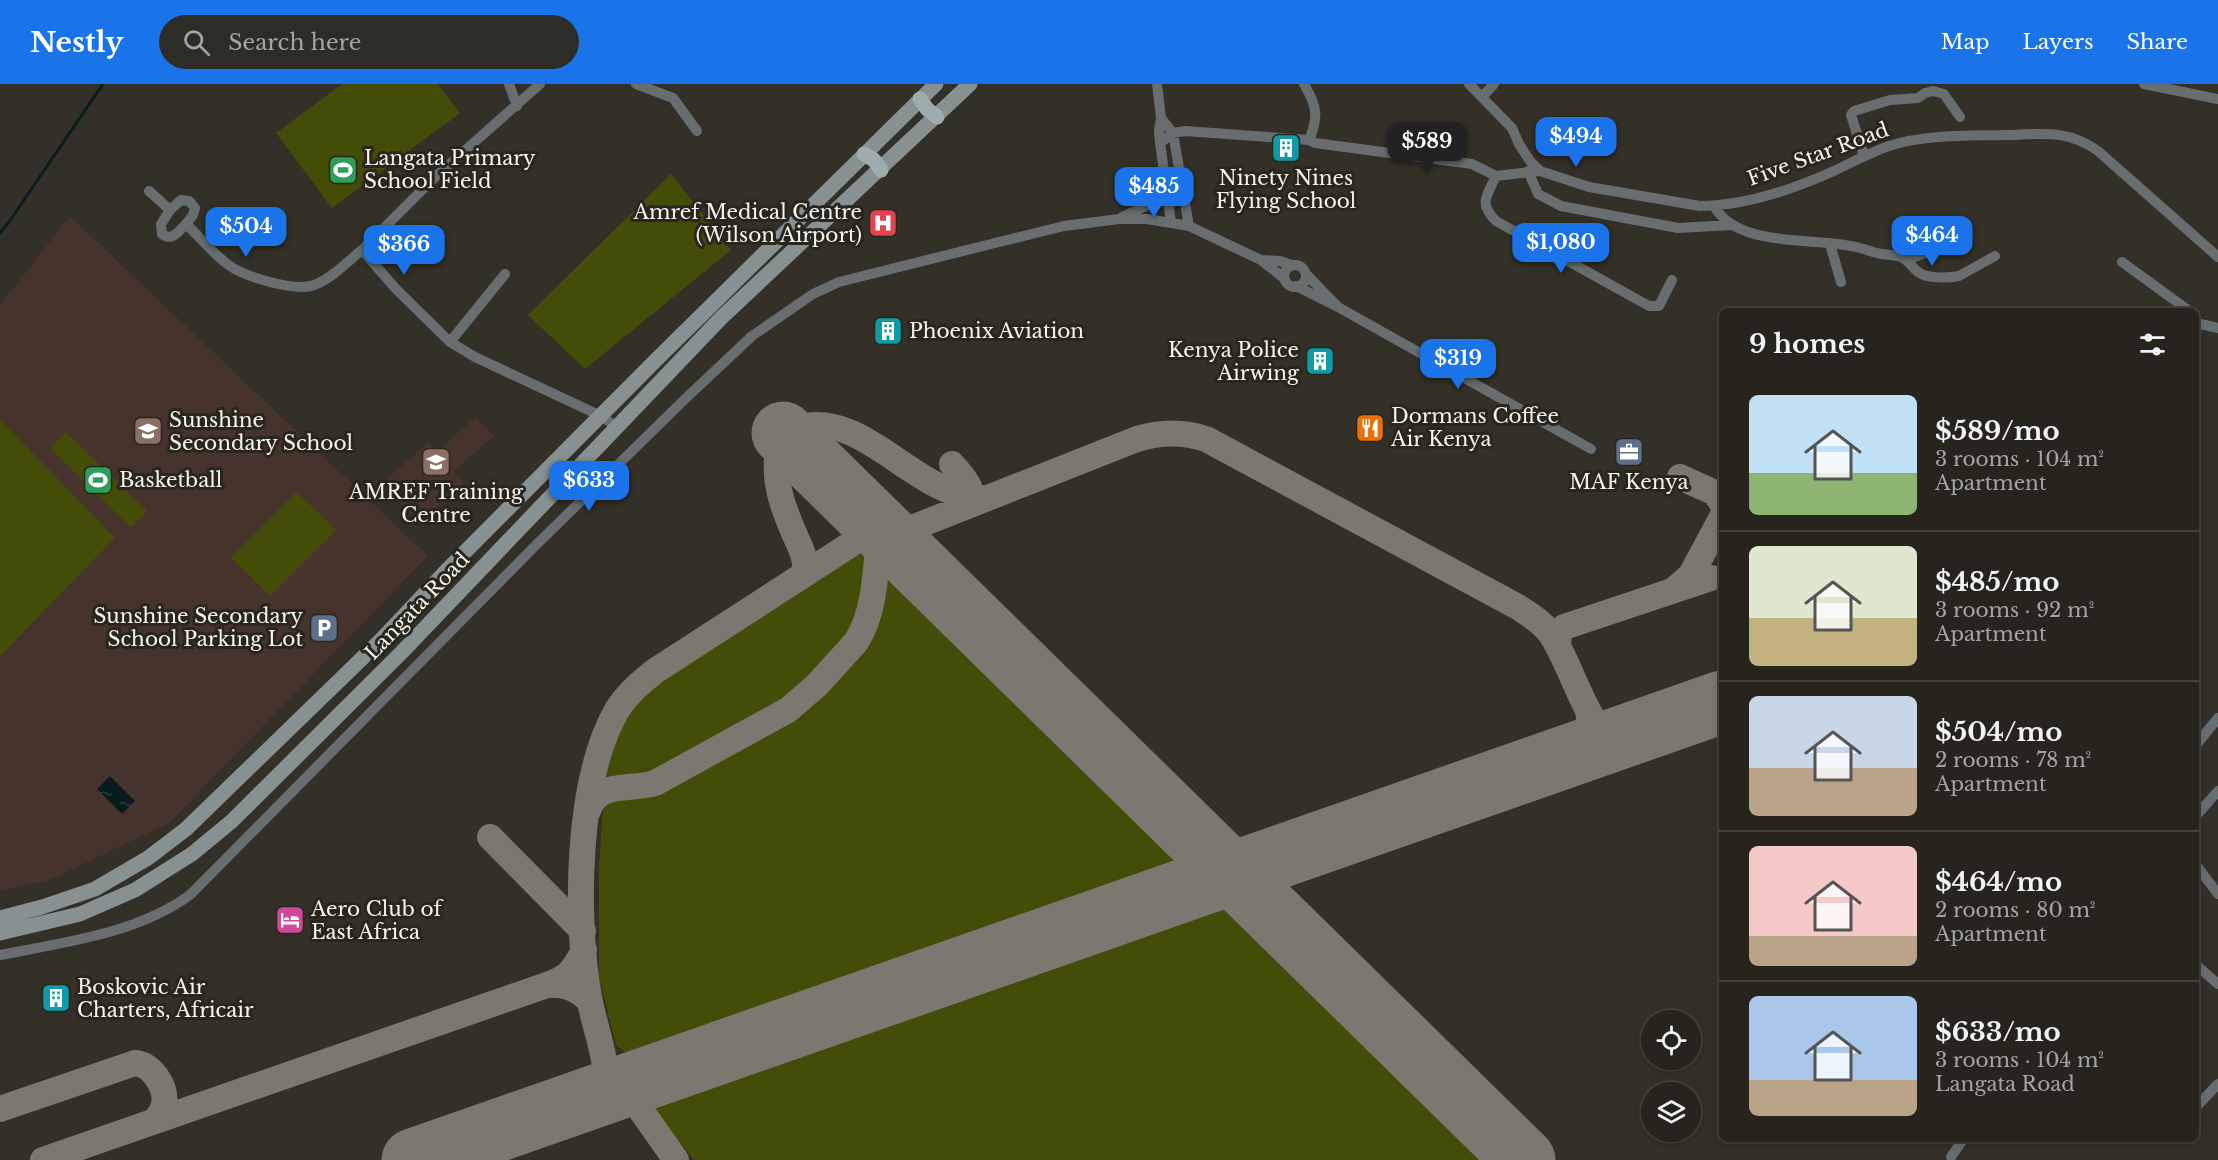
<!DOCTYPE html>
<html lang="en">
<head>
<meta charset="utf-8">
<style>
  :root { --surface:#26241d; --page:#2e2c26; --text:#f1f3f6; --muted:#a4a4a4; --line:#42413b; --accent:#1a73e8 }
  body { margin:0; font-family:"Libre Baskerville",serif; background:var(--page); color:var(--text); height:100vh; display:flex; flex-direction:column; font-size:22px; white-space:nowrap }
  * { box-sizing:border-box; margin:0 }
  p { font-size:20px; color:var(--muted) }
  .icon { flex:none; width:33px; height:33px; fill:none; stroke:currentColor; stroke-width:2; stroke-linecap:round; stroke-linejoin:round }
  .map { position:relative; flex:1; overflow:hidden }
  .panel { position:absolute; left:1719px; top:224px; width:480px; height:834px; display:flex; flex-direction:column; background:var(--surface); border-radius:9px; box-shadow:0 3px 9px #0003,0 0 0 2px var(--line) }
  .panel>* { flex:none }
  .fabs { position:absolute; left:1641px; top:926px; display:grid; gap:12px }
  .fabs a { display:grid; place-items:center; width:60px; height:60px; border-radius:50%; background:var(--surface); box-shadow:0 3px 9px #0003,0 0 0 2px var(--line); font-size:30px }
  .price { position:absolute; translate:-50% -51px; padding:0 14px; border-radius:12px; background:var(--accent); color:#fff; font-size:20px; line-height:39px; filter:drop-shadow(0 2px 3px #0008) }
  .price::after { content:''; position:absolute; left:50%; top:36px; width:18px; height:14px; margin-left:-9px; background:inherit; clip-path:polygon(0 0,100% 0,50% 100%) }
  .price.current { background:#222; color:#fff }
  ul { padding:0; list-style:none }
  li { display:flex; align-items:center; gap:18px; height:150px; padding:0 30px }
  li+li { border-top:2px solid var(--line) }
  li span { display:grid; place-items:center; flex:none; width:168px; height:120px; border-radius:9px; color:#555 }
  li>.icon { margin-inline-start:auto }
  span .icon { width:72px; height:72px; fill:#fffc; stroke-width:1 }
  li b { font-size:26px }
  h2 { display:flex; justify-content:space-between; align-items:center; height:72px; padding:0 30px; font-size:26px }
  header { display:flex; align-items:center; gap:36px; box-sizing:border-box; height:84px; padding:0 30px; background:var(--accent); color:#fff }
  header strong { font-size:28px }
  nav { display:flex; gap:33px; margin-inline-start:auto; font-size:21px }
  .search { width:420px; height:54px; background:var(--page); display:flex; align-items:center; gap:15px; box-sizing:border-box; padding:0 21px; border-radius:33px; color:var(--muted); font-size:22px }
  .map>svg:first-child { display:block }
</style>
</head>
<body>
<header>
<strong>Nestly</strong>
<div class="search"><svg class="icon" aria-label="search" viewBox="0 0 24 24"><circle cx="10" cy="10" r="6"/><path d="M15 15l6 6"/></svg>Search here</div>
<nav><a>Map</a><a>Layers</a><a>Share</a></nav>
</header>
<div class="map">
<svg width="2218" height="1076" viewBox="0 0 2218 1076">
  <defs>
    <pattern id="water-ripples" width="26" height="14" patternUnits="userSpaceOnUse" patternTransform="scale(1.5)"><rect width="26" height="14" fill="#081c1e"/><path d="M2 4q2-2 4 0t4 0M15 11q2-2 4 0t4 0" fill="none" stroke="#2d3e3f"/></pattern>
  </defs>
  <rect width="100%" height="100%" fill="#333027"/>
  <path fill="#46332c" d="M70,132L428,472L169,739L50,796L0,807V221Z
    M476,333L494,352L454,387L464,399L418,439L382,399L429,358L437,367Z"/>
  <path fill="#444d08" d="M342,0H438L460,29L332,124L276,49Z
    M671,90L731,166L585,285L528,231Z
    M0,335L115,454L0,572Z
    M66,348L147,427L131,444L50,364Z
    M297,408L336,446L270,512L231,474Z
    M870,470L881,475L1178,771L1180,780L1179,788L637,978L616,961L599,893V781L605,695L615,657L629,630L645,609L830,484L855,471Z
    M1223,820L1491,1076H694L644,1014Z"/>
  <path fill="url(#water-ripples)" d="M110,692L135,717L122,730L97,705Z"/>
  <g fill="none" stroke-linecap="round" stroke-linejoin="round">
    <path stroke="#081c1e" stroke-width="3" d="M0,149L9,138L103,0"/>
    <path stroke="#7a7870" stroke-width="26" d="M806,342C868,331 919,415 985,414
      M778,366C773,397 782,421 794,449C800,463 807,474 805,490
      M952,380C962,392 981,409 963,422
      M1680,393L1715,409L1722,419
      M910,474C906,463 902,451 912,444L1137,355C1160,348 1182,347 1206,355L1518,523C1530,531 1542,538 1550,549C1568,573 1585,636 1607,651C1611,654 1615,654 1620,654
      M1676,504L1691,491L1722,433
      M1558,563L1559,549L1564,543L1711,494
      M1576,669C1589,656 1591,644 1588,626
      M588,727C597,696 631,707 655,699L788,626L817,601L856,558C875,529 875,490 879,456
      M490,753L583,847
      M584,866C573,887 569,893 547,901C566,900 576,904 590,917
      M610,994L621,999L648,994
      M627,1001L640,1025L676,1076
      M562,1024L596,1008L607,994C604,966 594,940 589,913C575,835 576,697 617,626C627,610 640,599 655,587L862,453L879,456L910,474
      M0,1025L135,979C151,980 167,1002 164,1020C163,1027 159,1032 154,1037
      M43,1076L547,901"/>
    <path stroke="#7a7870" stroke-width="63" d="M783,349L1524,1076
      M413,1076L1722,618"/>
    <path stroke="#686e6f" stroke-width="10" d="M509,0L517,22
      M540,0L434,94L362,166L396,205L450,258L475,273L601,332L617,343
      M636,0L673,14L697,47
      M1157,0L1161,34L1159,46L1160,59L1171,138
      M1304,0C1317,22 1319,33 1309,56
      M1469,0L1512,44L1519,60L1530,77L1540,87L1589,103L1700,122C1742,122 1788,107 1827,90C1848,81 1868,69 1889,62C1926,50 1969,52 2007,51C2042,50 2067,45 2098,67L2218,173
      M2144,0L2218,15
      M1482,13L1494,0
      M1161,34L1173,49L1189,142
      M1160,59L1173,49L1185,47L1309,56L1315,59L1472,80L1496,92L1540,87
      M1864,72L1851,31L1854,27L1890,16L1918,14L1925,9L1933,7L1944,10L1960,33
      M1528,87L1538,110L1561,122L1678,144L1732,141
      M1496,92C1487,112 1478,119 1496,137L1649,222H1659L1672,196
      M149,107L170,126L161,140L162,150C172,158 179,147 186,140C200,153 214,171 230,182C246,193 295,208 314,201C331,195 347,178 362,166
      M1714,122C1739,166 1818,152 1860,164C1868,166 1875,169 1882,170C1888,171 1895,171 1901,173C1908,176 1912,183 1918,188C1927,195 1949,194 1959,192L1995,172
      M170,126L181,116L189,117L195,124L193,131L186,140
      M1122,133L1150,120L1166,104
      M1830,160L1841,198
      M1907,176L1945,161
      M2122,178L2188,226
      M1284 192a11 11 0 1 1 22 0a11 11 0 1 1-22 0Z
      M1285,195L1261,176L1280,177L1292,181
      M1296,202L1338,223L1306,190
      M1338,223L1591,365
      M2196,239L2218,244
      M450,258L505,190
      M2196,661L2218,634
      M2196,732L2218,707
      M2196,781L2218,810
      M0,871C62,859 140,849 191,810L535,462L685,315L752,252L813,210L839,198L999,158L1064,142L1119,135H1147L1189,142L1261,176
      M2196,881L2218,900
      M2196,1023L2218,1000
      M1951,1073L1964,1054"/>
    <path stroke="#879192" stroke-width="15" d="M0,834L42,823L95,805L148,774L186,745L382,555L449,484L656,276L936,0
      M0,849L80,830L135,806L192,770L232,737L402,568L721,234L970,0"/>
    <path stroke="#9facad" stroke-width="15" d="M920,15L927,25L937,33
      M864,70L874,76L881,86"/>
  </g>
  <defs>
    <g id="building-square" transform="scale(1.5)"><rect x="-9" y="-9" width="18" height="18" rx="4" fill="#0f9aa8" stroke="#29261d"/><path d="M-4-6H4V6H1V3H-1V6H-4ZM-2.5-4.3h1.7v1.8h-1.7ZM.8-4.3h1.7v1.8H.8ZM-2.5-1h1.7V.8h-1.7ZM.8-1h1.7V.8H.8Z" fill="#fff"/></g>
    <g id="stadium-square" transform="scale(1.5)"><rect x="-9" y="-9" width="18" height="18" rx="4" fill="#2e9e5b" stroke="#29261d"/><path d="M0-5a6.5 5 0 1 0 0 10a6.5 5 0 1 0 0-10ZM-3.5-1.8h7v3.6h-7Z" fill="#fff"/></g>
    <g id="hospital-square" transform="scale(1.5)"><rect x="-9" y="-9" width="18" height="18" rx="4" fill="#e0444e" stroke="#29261d"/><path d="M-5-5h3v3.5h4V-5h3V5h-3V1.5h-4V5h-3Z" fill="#fff"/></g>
    <g id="restaurant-square" transform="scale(1.5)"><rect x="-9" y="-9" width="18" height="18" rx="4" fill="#e8710a" stroke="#29261d"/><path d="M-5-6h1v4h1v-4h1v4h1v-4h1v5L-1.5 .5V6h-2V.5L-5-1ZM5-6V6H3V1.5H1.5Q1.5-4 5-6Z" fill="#fff"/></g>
    <g id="school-square" transform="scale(1.5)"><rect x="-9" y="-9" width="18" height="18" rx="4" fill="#8d6e63" stroke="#29261d"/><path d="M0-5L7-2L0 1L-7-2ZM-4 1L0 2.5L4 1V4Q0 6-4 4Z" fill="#fff"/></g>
    <g id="office-square" transform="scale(1.5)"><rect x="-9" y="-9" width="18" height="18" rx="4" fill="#5c6f8a" stroke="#29261d"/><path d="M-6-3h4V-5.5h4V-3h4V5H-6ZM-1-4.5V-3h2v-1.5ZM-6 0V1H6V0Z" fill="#fff"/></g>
    <g id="parking-square" transform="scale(1.5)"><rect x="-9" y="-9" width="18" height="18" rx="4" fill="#5c6f8a" stroke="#29261d"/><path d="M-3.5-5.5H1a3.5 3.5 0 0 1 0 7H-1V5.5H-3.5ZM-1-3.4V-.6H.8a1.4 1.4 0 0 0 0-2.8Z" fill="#fff"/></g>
    <g id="hotel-square" transform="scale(1.5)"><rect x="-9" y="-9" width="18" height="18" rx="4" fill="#d1479c" stroke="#29261d"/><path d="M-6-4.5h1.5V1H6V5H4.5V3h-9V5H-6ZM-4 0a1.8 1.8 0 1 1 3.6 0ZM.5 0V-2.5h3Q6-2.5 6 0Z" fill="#fff"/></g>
  </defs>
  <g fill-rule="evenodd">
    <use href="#building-square" x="1286" y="64"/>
    <use href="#stadium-square" x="343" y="86"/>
    <use href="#hospital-square" x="883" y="139"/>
    <use href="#building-square" x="888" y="247"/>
    <use href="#building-square" x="1320" y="277"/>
    <use href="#restaurant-square" x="1370" y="344"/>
    <use href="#school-square" x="148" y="347"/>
    <use href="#office-square" x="1629" y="368"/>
    <use href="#school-square" x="436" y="378"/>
    <use href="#stadium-square" x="98" y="396"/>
    <use href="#parking-square" x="324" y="544"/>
    <use href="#hotel-square" x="290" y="836"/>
    <use href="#building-square" x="56" y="914"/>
  </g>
  <g text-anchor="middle" stroke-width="6" stroke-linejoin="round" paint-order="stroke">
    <g font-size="20" fill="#f6f4ee" stroke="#29261d">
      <text transform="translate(1818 70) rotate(-20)" y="7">Five Star Road</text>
      <text transform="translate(417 522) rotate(-46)" y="7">Langata Road</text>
    </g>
    <g font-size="20" fill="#f6f4ee" stroke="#29261d" text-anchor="start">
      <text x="364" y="81">Langata Primary<tspan x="364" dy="23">School Field</tspan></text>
      <text x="1286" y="101" text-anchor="middle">Ninety Nines<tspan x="1286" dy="23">Flying School</tspan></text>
      <text x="862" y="135" text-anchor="end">Amref Medical Centre<tspan x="862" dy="23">(Wilson Airport)</tspan></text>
      <text x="909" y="254">Phoenix Aviation</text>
      <text x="1299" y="273" text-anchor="end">Kenya Police<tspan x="1299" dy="23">Airwing</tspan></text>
      <text x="1391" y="339">Dormans Coffee<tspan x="1391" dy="23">Air Kenya</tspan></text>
      <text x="169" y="343">Sunshine<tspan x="169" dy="23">Secondary School</tspan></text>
      <text x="119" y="403">Basketball</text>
      <text x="1629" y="405" text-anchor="middle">MAF Kenya</text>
      <text x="436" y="415" text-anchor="middle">AMREF Training<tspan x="436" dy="23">Centre</tspan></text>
      <text x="303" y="539" text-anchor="end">Sunshine Secondary<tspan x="303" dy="23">School Parking Lot</tspan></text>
      <text x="311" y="832">Aero Club of<tspan x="311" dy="23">East Africa</tspan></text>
      <text x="77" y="910">Boskovic Air<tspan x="77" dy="23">Charters, Africair</tspan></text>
    </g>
  </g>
</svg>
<div class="fabs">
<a><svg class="icon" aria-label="locate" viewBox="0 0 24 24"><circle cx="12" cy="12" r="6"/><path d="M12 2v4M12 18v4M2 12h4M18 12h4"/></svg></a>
<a><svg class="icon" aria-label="layers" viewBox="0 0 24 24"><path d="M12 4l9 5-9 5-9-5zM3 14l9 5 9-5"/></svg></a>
</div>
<b class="price" style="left:1576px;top:84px">$494</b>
<b class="price current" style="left:1427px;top:89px">$589</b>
<b class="price" style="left:1154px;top:134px">$485</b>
<b class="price" style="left:246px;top:174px">$504</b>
<b class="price" style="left:1932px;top:183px">$464</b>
<b class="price" style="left:1561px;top:190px">$1,080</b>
<b class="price" style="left:404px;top:192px">$366</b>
<b class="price" style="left:1458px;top:306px">$319</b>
<b class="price" style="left:589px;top:428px">$633</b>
<section class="panel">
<h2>9 homes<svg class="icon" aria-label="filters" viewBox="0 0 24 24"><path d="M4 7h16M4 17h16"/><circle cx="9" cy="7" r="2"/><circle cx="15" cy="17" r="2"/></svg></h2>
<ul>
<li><span style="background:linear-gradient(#bfe0f5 65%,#8fb573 0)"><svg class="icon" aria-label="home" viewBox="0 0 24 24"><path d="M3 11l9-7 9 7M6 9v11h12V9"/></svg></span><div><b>$589/mo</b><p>3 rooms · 104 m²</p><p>Apartment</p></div></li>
<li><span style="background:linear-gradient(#dfe7d0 60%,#c2b280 0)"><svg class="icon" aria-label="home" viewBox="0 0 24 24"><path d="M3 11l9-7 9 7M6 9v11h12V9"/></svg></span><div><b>$485/mo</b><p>3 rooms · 92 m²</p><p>Apartment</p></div></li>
<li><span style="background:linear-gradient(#c9d6e8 60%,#b9a48a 0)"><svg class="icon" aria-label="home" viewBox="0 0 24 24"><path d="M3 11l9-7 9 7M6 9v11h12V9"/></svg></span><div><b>$504/mo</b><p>2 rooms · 78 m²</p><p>Apartment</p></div></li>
<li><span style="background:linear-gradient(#f6c9c9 75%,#b9a48a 0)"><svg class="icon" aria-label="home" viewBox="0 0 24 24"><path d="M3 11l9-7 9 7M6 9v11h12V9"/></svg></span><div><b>$464/mo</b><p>2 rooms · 80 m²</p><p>Apartment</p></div></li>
<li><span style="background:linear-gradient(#a9c7e8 70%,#b9a48a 0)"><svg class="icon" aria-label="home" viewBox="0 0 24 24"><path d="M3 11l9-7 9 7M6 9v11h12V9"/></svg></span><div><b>$633/mo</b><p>3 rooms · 104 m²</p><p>Langata Road</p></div></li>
</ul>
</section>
</div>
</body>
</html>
